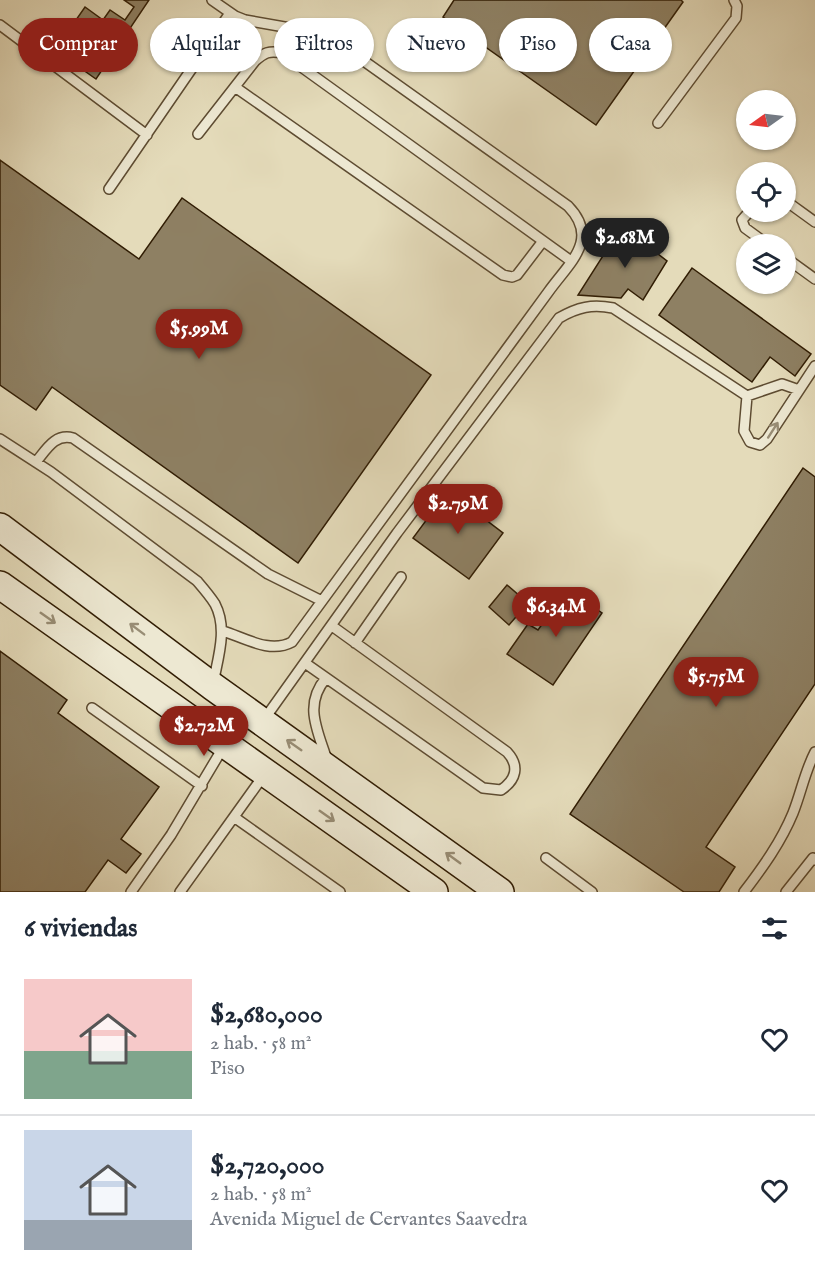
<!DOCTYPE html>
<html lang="es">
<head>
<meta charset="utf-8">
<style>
  :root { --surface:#fff; --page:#f2f2f3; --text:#1f2937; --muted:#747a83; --line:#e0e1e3; --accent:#8f2418 }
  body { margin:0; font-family:"IM FELL English",serif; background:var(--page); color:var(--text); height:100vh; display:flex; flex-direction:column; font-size:22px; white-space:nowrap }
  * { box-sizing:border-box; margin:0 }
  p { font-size:20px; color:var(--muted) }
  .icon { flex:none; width:33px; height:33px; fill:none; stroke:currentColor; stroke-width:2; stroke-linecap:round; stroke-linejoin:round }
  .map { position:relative; height:892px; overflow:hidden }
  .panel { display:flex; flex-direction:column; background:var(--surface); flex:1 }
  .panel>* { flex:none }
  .hud { position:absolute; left:18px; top:18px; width:780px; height:54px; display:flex; gap:12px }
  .needle { width:39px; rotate:256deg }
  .tools { position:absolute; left:736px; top:90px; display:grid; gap:12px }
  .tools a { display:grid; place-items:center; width:60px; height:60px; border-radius:50%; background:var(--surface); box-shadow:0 2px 4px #0004; font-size:30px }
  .price { position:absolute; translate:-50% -51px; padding:0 14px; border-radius:21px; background:var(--accent); color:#fff; font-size:20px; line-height:39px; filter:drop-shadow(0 2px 3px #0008) }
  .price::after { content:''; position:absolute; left:50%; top:36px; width:18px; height:14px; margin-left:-9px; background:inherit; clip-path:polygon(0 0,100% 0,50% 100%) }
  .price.current { background:#222; color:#fff }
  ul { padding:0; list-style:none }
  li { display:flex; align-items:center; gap:18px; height:150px; padding:0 24px }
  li+li { border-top:2px solid var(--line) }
  li span { display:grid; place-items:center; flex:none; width:168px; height:120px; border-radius:0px; color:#555 }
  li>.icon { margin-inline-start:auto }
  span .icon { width:72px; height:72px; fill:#fffc; stroke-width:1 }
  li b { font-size:26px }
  h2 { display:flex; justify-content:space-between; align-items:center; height:72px; padding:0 24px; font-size:26px }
  .chip { padding:0 21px; border-radius:27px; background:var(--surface); box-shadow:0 2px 4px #0004; font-size:21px; line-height:54px }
  .chip.current { background:var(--accent); color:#fff }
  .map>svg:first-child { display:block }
</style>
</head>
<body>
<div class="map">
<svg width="815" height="892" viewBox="0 0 815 892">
  <rect width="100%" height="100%" fill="#e4dbba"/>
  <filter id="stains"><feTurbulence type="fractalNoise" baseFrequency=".00333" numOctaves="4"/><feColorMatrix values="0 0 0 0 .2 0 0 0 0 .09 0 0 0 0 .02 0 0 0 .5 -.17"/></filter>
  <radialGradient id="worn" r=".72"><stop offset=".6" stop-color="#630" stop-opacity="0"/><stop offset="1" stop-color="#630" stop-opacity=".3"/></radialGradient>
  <path fill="#8e8063" stroke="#311d04" stroke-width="1.5" d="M124,0H149L96,79L55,50L85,7L103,20L110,10L125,20L134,7Z
    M454,0H681L683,2L596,125L443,17Z
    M0,160L139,259L182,198L431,375L298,563L52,387L36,410L0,385Z
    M622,226L667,261L643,300L628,289L621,298L578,295Z
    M692,268L811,354L795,376L770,357L752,382L659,315Z
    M803,468L815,477V684L706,847L735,867L719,892H684L570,814Z
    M448,491L503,533L469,579L413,538Z
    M507,585L528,603L509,625L489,607Z
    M567,589L602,613L553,685L507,654L528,624L538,630Z
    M0,651L67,700L58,713L159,787L121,839L141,854L126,873L108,860L85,892H0Z"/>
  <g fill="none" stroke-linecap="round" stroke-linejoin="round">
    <g stroke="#5e4c32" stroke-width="12">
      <path id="lane" d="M212,0L235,16L245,20L313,32L340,44L568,206C600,239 570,262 549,291L292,642C270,654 245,638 223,631
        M0,25L147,135
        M235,87L503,275L512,277L517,275L543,241
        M658,123L736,18L737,6L734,0
        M198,134L255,61C264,53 269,50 282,53L571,261
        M109,189L230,13
        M786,201L815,222
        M749,212L742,220L745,228L767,244
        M786,258L815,279
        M747,396L744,431L750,442L760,445L767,439L815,366
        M747,396L782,384L799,390
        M0,439L51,472L197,581C203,588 210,596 215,604C228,629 218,657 213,684
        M36,462C46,450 55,433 73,438L268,574L322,601
        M355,643L401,577
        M305,663L483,788L501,790C516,780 520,766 507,752L332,626
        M326,678C303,705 318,731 327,760
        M92,708L202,786
        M263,721L397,533L559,318C578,307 592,304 613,308L747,396
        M234,817L340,892
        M546,858L592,892
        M131,892L171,835L224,746
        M180,892L264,775
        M744,892C763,867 781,842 793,813C801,793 805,771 815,752
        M786,892L813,858L815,860"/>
    </g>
    <g stroke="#311d04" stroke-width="30">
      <path id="secondary" d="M0,527L212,686L500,892
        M0,585L434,892"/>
    </g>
    <use href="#lane" stroke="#ede8d2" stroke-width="9"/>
    <use href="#secondary" stroke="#ede8d2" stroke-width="27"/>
  </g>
  <defs><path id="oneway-shaft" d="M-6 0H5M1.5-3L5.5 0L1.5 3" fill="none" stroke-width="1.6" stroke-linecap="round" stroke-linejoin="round" transform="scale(1.5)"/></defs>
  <g stroke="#988d75">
    <use href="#oneway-shaft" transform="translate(773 430) rotate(-57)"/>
    <use href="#oneway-shaft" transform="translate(48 618) rotate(35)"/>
    <use href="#oneway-shaft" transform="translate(137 629) rotate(-143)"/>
    <use href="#oneway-shaft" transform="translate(294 745) rotate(-145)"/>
    <use href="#oneway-shaft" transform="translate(327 816) rotate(35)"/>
    <use href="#oneway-shaft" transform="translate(453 858) rotate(-144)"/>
  </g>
  <rect width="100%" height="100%" filter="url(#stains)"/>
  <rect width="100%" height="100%" fill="url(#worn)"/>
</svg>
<div class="tools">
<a><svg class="needle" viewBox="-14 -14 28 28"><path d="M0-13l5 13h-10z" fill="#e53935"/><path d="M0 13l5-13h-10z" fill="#747a83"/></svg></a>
<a><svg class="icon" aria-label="locate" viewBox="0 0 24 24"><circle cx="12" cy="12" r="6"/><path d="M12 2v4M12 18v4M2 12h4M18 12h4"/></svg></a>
<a><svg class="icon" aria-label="layers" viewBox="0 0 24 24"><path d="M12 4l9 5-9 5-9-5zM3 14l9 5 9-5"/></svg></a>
</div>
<b class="price current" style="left:625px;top:269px">$2.68M</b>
<b class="price" style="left:199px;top:360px">$5.99M</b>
<b class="price" style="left:458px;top:535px">$2.79M</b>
<b class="price" style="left:556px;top:638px">$6.34M</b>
<b class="price" style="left:716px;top:708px">$5.75M</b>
<b class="price" style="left:204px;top:757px">$2.72M</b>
<div class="hud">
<a class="chip current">Comprar</a>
<a class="chip">Alquilar</a>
<a class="chip">Filtros</a>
<a class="chip">Nuevo</a>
<a class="chip">Piso</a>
<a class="chip">Casa</a>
</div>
</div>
<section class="panel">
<h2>6 viviendas<svg class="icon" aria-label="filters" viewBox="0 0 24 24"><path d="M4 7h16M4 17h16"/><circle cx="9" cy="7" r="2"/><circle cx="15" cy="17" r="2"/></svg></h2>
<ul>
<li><span style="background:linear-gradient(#f6c9c9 60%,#7fa58c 0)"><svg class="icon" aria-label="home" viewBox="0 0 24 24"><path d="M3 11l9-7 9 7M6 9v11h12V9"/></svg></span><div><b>$2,680,000</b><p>2 hab. · 58 m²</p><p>Piso</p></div><svg class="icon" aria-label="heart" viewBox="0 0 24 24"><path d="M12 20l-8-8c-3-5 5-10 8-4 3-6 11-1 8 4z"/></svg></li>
<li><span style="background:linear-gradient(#c9d6e8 75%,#9aa5b1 0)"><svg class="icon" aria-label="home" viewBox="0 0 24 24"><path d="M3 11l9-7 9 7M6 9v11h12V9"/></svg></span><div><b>$2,720,000</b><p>2 hab. · 58 m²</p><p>Avenida Miguel de Cervantes Saavedra</p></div><svg class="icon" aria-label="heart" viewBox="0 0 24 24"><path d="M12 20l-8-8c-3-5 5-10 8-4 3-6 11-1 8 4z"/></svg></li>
</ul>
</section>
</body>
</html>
